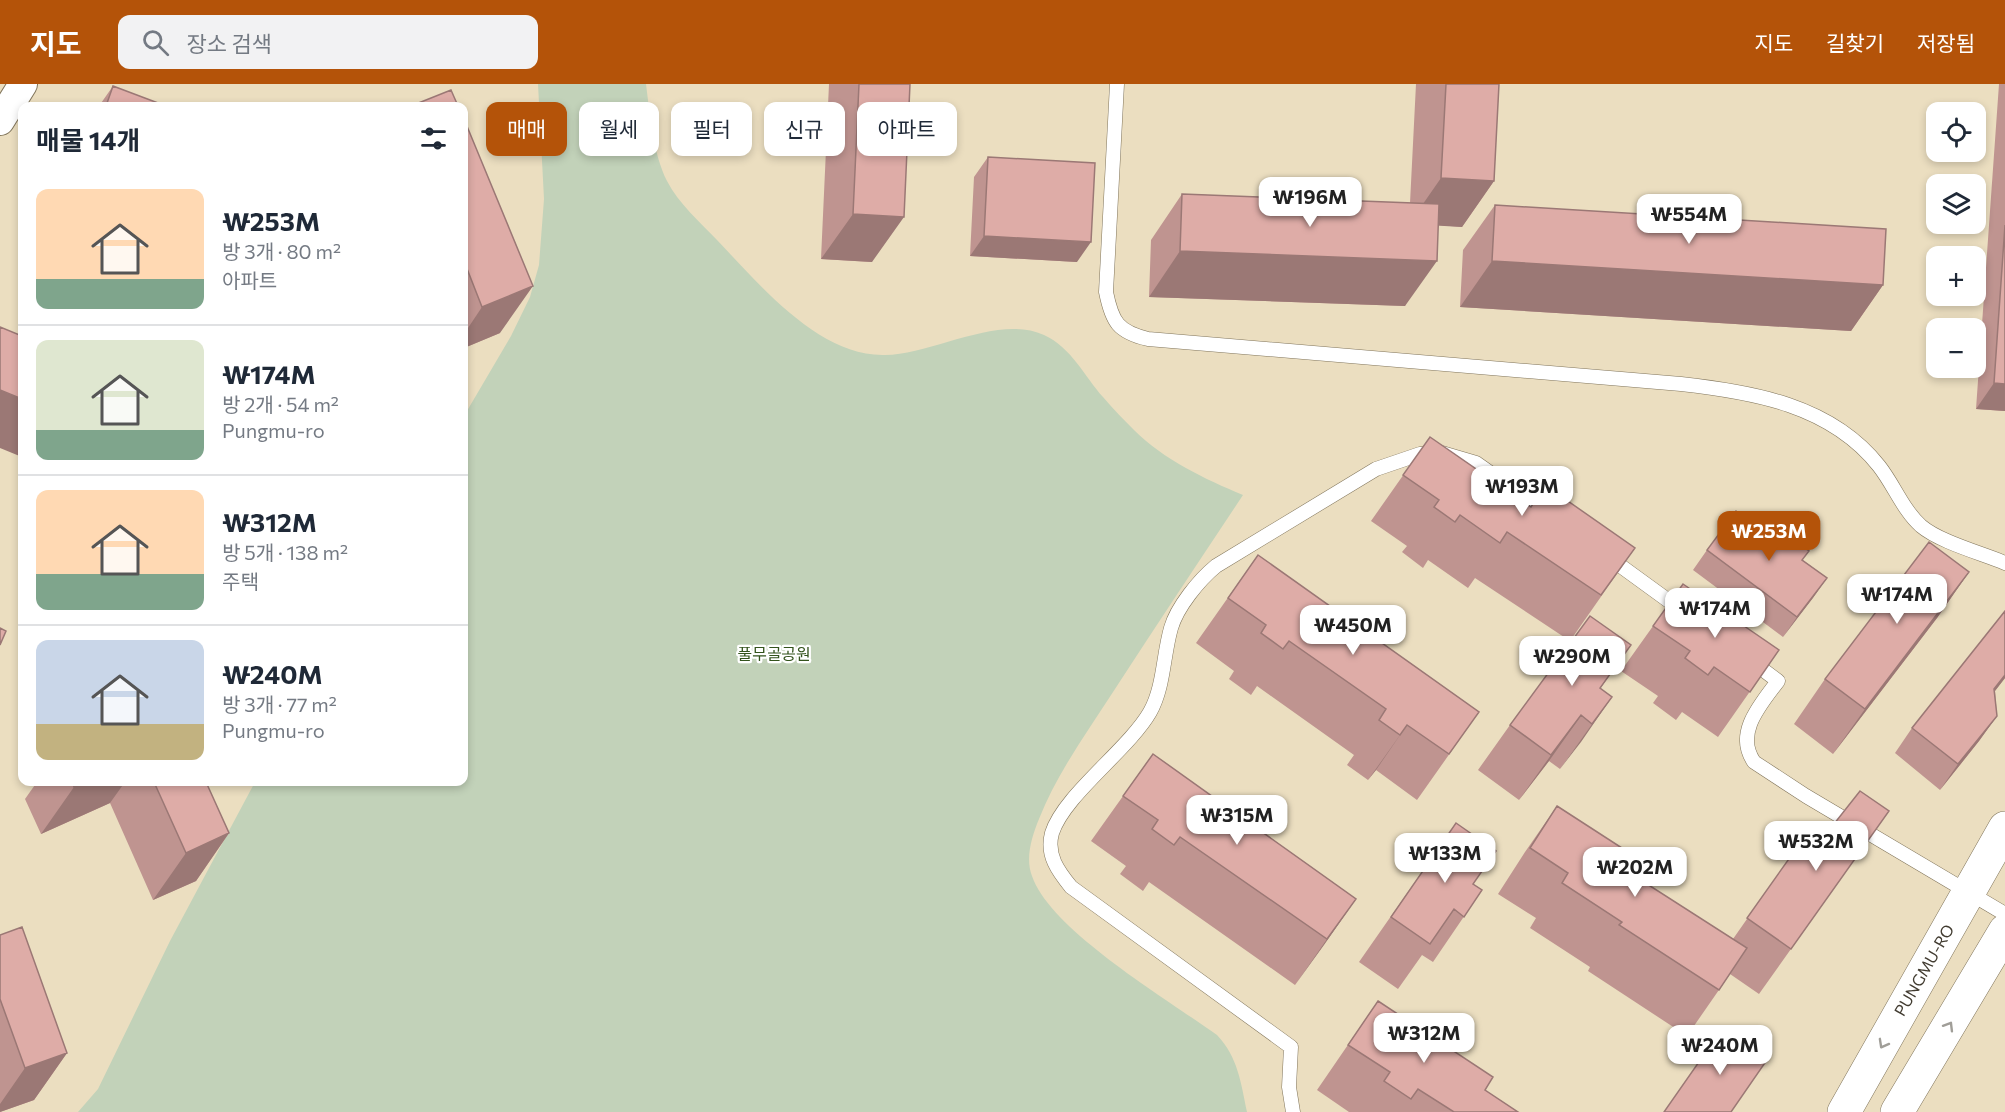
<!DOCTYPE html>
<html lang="ko">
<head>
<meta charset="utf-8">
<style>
  :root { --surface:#fff; --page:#f2f2f3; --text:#1f2937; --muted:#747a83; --line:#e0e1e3; --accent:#b45309 }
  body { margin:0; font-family:Commissioner,"Noto Sans KR",sans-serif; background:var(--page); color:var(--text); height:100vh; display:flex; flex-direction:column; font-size:22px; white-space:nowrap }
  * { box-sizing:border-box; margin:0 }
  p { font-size:20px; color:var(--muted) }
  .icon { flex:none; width:33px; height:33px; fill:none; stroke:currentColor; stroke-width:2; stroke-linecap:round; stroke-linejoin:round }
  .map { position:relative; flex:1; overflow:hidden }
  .sheet { position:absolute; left:18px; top:18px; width:450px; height:684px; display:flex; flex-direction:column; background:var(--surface); border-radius:12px; box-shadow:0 3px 9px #0003 }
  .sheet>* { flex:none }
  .top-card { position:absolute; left:486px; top:18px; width:570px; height:54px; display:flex; gap:12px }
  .fabs { position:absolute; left:1926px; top:18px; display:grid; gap:12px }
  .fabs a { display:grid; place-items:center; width:60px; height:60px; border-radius:12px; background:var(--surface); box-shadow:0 3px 9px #0003; font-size:30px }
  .price { position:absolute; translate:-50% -51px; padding:0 14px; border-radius:12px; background:#fff; color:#222; font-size:20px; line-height:39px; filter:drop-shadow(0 2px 3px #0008) }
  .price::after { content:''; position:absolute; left:50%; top:36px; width:18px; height:14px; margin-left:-9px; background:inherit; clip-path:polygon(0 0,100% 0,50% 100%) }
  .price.on { background:var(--accent); color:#fff }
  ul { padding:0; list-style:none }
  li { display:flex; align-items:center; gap:18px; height:150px; padding:0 18px }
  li+li { border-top:2px solid var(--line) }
  li span { display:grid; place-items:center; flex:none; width:168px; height:120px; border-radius:12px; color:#555 }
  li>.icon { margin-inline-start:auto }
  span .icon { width:72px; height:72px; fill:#fffc; stroke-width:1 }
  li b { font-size:26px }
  h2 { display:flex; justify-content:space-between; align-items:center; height:72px; padding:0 18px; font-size:26px }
  .chip { padding:0 21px; border-radius:12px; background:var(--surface); box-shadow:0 3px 9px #0003; font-size:21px; line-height:54px }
  .chip.on { background:var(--accent); color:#fff }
  header { display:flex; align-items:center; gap:36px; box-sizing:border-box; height:84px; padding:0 30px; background:var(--accent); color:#fff }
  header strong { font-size:28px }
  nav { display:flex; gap:33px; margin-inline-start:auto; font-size:21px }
  .search { width:420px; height:54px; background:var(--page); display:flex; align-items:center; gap:15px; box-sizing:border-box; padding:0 21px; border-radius:12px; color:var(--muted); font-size:22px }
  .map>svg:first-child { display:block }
</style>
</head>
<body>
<header>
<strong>지도</strong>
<div class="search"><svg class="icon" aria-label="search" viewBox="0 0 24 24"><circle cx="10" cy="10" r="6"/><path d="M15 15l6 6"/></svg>장소 검색</div>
<nav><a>지도</a><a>길찾기</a><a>저장됨</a></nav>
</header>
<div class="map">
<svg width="2005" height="1028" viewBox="0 0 2005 1028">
  <rect width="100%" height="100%" fill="#ebdec0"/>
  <path fill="#c2d2b9" d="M538,0H646C650,31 653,69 667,97C679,120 700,138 717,156C759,200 819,273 885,271C933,270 999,230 1044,251C1071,263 1085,293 1103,313C1113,325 1124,336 1134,346C1164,376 1205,395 1243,411C1200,476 1157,540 1115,605C1088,647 1057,689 1039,735C1032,752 1025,774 1032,792C1050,846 1170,917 1217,951C1238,973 1241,999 1247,1028H78L98,1005L170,857L255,698H464V332L511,252L530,213L539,181L544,115Z"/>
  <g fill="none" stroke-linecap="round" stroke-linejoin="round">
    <g stroke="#81755b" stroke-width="15">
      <path id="lane" d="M1117,0L1106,208C1112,238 1118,248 1148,255L1681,300C1753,308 1831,321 1879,382C1894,401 1903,426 1921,442C1940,458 1981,469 2005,479
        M1607,472L1684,528
        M1750,576L1778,597C1761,620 1734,649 1754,678L1806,712L2005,830
        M1293,1028L1289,1003L1291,963L1071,803C1058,787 1046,771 1052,749C1064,711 1128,666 1150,628C1164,603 1163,572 1171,544C1177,523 1199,496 1216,482L1376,385L1420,370L1442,369L1476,379L1547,429"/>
    </g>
    <g stroke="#81755b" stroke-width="30">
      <path id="street" d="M0,37L23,0"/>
    </g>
    <g stroke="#81755b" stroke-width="34">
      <path id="secondary" d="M1844,1028L2005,744
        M1897,1028L2005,847"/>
    </g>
    <use href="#lane" stroke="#fff" stroke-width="14"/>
    <use href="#street" stroke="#fff" stroke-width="28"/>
    <use href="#secondary" stroke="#fff" stroke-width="33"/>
  </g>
  <path fill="#bf9490" d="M829,0H910L872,178L821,175Z
    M1416,0H1499L1494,97L1462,143L1438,141L1405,222L1149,213L1151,156L1182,110L1410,119Z
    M1999,0H2005V327L1976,325Z
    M113,2L166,22H99Z
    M464,35L500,249L464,264Z
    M988,73L1077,178L970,172L974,93Z
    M1495,121L1883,201L1851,247L1460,223L1463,166Z
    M1430,353L1530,422L1635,464L1570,557L1475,494L1468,504L1428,476L1423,484L1402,468L1407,462L1371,437Z
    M1707,466L1803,476L1827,494L1783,553L1693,486Z
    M1258,471L1479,628L1417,716L1376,686L1368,696L1347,681L1354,671L1257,602L1251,611L1229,595L1234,587L1196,559Z
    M1969,488L1937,534L1833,670L1794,640L1825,595Z
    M1683,500L1779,566L1718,653L1682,628L1676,636L1653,619L1658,612L1621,587Z
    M2005,527V594L1995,607L1997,632L1979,657L1940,706L1895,669L1912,644Z
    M1631,561L1600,604L1612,613L1560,685L1549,677L1519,716L1478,686L1510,641Z
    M1153,670L1356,815L1295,901L1149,798L1143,807L1120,790L1126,782L1091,757Z
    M37,698H206L229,749L196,797L153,816L110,719L41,750L25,715Z
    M1557,722L1647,800L1733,855L1803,755L1815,764L1889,727L1759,910L1730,890L1687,952L1588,887L1590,883L1530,844L1536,834L1498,810L1525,768Z
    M1456,739L1473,800L1482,806L1433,878L1422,871L1398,905L1359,878Z
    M0,851L67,969L34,1016L0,1028Z
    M1378,917L1485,1006L1518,1028H1349L1317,1006Z"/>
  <path fill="#9b7875" d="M1441,94L1494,97L1462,143L1409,140Z
    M853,130L904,133L872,178L821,175Z
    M984,152L1091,158L1077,178L970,172Z
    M1180,167L1437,177L1405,222L1149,213Z
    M1492,177L1883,201L1851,247L1460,223Z
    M533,202L500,249L464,264V250L482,223Z
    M1994,299L2005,300V327L1976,325Z
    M0,306L22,315V373L0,364Z
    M1969,488L1937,534L1833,670L1865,625Z
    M1827,494L1813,514L1783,553L1797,533Z
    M1631,561L1549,677L1519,716L1551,671Z
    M2005,591V594L1977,630L1994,605Z
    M1612,613L1581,658L1560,685L1592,640Z
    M1997,632L1979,657L1940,706L1958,680Z
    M1407,641L1376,686L1368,696L1400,651Z
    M85,698H125L110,719L41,750L74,703Z
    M229,749L196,797L153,816L186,769Z
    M1356,815L1324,861L1295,901L1327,855Z
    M67,969L34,1016L0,1028V1020L25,984Z"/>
  <path fill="#deaca7" stroke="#9b7875" stroke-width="1.5" d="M859,0H910L904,133L853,130Z
    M1446,0H1499L1494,97L1441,94Z
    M113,2L166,22H106Z
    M451,6L458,22H411Z
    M464,35L533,202L482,223L464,177Z
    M988,73L1095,79L1091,158L984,152Z
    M1182,110L1439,120L1437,177L1180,167Z
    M1495,121L1886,145L1883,201L1492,177Z
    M2005,141V300L1994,299Z
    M0,243L22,252V315L0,306Z
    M1430,353L1531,423L1545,401L1635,464L1601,511L1507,448L1500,459L1460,431L1455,438L1434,423L1439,416L1403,391Z
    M1736,427L1767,450L1774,441L1809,467L1802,476L1827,494L1797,533L1707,466Z
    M1929,458L1969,488L1865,625L1825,595Z
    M1258,471L1479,628L1449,670L1407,641L1400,651L1379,636L1386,625L1289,557L1283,565L1261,549L1266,541L1228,514Z
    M1683,500L1779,566L1750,608L1714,583L1708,591L1685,574L1690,567L1653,542Z
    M2005,527V591L1994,605L1997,632L1958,680L1912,644Z
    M1590,532L1631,561L1600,604L1612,613L1592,640L1581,631L1551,671L1510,641Z
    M0,544L6,547L0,561Z
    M1153,670L1356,815L1327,855L1180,753L1174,761L1152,745L1158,736L1123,712Z
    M72,698H85L74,703Z
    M154,698H206L229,749L186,769Z
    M1860,707L1889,727L1791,865L1747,834L1803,755L1815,764Z
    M1557,722L1656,786L1647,800L1747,864L1719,906L1619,841L1622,838L1562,799L1568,789L1530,764Z
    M1456,739L1496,767L1473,800L1482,806L1464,833L1454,825L1430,860L1391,833Z
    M22,843L67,969L25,984L0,915V851Z
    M1378,917L1493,993L1485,1006L1518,1028H1454L1418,1005L1411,1015L1384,997L1390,988L1348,961Z
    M1724,942L1769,973L1731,1028H1664Z"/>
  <defs><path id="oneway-chevron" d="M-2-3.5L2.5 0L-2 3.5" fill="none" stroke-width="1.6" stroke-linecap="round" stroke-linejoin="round" transform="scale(1.5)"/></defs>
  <g stroke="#a09e98">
    <use href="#oneway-chevron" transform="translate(1949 942) rotate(-59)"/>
    <use href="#oneway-chevron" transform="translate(1883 960) rotate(119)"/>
  </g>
  <g text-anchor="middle" stroke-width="4.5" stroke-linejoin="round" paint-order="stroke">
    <g font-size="16" fill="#33531c" stroke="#fff">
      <text x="774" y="576">풀무골공원</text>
    </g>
    <g font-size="16" fill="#423c31" stroke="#fff">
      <text transform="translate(1924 886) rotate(-60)" y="6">PUNGMU-RO</text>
    </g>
  </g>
</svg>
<div class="fabs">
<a><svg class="icon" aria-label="locate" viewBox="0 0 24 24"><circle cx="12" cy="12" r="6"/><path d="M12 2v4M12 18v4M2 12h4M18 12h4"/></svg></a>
<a><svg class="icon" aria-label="layers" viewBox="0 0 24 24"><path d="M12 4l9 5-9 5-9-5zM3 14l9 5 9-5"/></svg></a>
<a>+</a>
<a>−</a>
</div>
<b class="price" style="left:1310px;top:144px">₩196M</b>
<b class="price" style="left:1689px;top:161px">₩554M</b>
<b class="price" style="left:1522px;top:433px">₩193M</b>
<b class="price on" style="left:1769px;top:478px">₩253M</b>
<b class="price" style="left:1897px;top:541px">₩174M</b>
<b class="price" style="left:1715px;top:555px">₩174M</b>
<b class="price" style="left:1353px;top:572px">₩450M</b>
<b class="price" style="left:1572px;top:603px">₩290M</b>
<b class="price" style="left:1237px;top:762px">₩315M</b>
<b class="price" style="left:1816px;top:788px">₩532M</b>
<b class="price" style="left:1445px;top:800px">₩133M</b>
<b class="price" style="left:1635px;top:814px">₩202M</b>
<b class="price" style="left:1424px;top:980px">₩312M</b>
<b class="price" style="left:1720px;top:992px">₩240M</b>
<div class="top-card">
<a class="chip on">매매</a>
<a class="chip">월세</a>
<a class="chip">필터</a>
<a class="chip">신규</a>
<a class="chip">아파트</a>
</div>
<section class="sheet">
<h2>매물 14개<svg class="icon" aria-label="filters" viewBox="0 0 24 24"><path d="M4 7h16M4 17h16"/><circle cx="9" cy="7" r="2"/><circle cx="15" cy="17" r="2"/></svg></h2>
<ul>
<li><span style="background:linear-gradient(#ffd9b3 75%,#7fa58c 0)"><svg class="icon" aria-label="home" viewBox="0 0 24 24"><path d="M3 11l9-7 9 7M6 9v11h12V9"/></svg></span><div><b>₩253M</b><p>방 3개 · 80 m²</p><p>아파트</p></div></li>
<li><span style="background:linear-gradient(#dfe7d0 75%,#7fa58c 0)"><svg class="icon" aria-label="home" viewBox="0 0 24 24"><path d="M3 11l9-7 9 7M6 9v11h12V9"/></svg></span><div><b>₩174M</b><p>방 2개 · 54 m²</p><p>Pungmu-ro</p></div></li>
<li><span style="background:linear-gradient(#ffd9b3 70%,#7fa58c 0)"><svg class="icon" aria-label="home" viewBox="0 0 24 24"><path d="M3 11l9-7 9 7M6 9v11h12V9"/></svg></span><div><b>₩312M</b><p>방 5개 · 138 m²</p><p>주택</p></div></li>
<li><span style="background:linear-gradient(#c9d6e8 70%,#c2b280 0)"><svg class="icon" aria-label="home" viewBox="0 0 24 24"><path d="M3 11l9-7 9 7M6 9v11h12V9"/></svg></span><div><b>₩240M</b><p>방 3개 · 77 m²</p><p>Pungmu-ro</p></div></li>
</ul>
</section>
</div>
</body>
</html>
